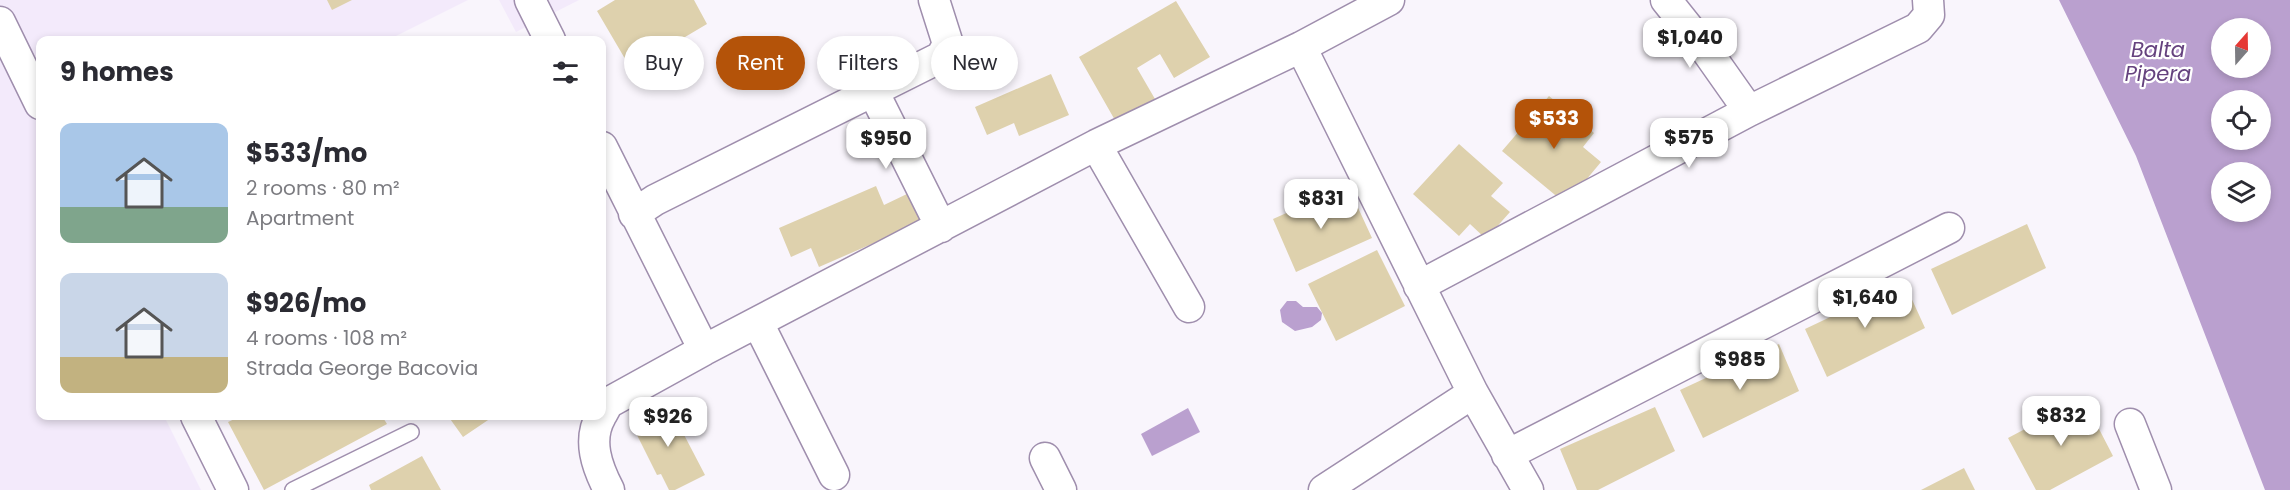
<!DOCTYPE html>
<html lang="en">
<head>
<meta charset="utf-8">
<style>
  :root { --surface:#fff; --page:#f2f2f3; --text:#2b2b33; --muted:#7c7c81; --accent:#b45309 }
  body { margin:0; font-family:Poppins,sans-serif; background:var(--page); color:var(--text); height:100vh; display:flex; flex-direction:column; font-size:22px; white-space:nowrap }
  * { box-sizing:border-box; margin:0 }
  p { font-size:20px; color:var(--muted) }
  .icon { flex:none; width:33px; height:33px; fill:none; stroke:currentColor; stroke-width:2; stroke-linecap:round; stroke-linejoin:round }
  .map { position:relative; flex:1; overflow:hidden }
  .side { position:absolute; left:36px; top:36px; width:570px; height:384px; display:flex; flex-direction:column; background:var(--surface); border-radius:12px; box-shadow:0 3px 9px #0003 }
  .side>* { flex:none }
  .guide { position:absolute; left:624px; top:36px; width:570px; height:54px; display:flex; gap:12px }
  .needle { width:39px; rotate:20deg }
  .buttons { position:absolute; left:2211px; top:18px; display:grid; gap:12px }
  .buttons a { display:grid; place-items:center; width:60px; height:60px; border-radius:50%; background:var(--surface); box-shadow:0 3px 9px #0003; font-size:30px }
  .price { position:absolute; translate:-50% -51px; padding:0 14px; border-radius:12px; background:#fff; color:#222; font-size:20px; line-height:39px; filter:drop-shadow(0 2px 3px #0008) }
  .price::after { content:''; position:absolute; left:50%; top:36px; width:18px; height:14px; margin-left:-9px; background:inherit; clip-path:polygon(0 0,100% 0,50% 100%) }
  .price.on { background:var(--accent); color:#fff }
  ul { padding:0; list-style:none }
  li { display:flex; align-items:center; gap:18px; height:150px; padding:0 24px }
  li span { display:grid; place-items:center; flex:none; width:168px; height:120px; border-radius:12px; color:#555 }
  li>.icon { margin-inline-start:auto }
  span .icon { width:72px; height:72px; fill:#fffc; stroke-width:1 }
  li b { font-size:26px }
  h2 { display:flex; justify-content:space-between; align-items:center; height:72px; padding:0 24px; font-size:26px }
  .chip { padding:0 21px; border-radius:27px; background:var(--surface); box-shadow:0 3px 9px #0003; font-size:21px; line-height:54px }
  .chip.on { background:var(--accent); color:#fff }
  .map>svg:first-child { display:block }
</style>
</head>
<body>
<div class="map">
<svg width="2290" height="490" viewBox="0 0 2290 490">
  <rect width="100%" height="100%" fill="#f9f5fc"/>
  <path fill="#f3eafb" d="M0,0H468L388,40H40V416H164L201,490H0Z
    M499,0H579L516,32Z"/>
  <path fill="#baa0cf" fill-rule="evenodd" d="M2059,0H2290V490H2265L2136,156ZM2260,28V68H2222V28ZM2260,100V140H2222V100ZM2222,172H2260V212H2222Z
    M1287,301H1296L1303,307H1317L1322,313L1321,320L1312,327L1295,331L1282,322L1280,310Z
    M1188,408L1200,432L1152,456L1141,434Z"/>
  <path fill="#ded1ad" d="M327,0H352L332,10Z
    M615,0H694L707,24L631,69L597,11Z
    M1176,1L1210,57L1174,78L1160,54L1137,68L1155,99L1116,122L1079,57Z
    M1051,74L1069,115L1019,136L1014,123L987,135L975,107Z
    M1549,96L1594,133L1583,147L1601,162L1566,204L1502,151Z
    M1459,144L1503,183L1491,196L1510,212L1486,239L1470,224L1459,236L1413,194Z
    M876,186L884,205L909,193L922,222L819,267L811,248L791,257L779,228Z
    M1338,190L1344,204L1354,199L1372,238L1296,272L1273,219Z
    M2027,224L2046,268L1952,315L1931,269Z
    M1377,250L1405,306L1336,341L1308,284Z
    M1904,282L1925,328L1827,377L1805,329Z
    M1779,344L1799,391L1703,438L1680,390Z
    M2083,398L2113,456L2050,490H2036L2008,438Z
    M668,404L705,475L675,490H669L661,474L657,475L631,423Z
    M1655,407L1675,451L1598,490H1577L1560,449Z
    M241,416H382L387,424L264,490L228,422Z
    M448,416H494L463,437Z
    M422,456L441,490H371L369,485Z
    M1964,468L1975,490H1921Z"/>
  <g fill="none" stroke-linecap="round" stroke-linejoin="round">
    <g stroke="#9f8ead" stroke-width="18">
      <path id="lane" d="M293,490L411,432"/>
    </g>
    <g stroke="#9f8ead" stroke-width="33">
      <path id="street" d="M530,0L550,40
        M1666,0L1706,50L1749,111
        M0,22L40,104
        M1301,47L1473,393L1528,490
        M873,91L941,227
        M1096,145L1189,307
        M602,147L704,350
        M634,214L655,200L941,57L948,44L934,0
        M1419,286L1749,111L1918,28L1929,15L1928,0
        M758,323L834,475
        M602,414L608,403L704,350L1096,145L1301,47L1389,0
        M196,416L233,490
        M601,416C587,440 597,467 609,490
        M2130,424L2156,490
        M1507,455L1949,228
        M1045,458L1061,490
        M1324,490L1473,393"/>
    </g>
    <use href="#lane" stroke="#fff" stroke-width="15"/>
    <use href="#street" stroke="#fff" stroke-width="30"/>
  </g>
  <g text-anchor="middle" stroke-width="4.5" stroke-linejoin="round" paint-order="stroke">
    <g font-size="21" font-style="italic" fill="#65427e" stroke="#fff">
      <text x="2158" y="57">Balta<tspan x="2158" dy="24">Pipera</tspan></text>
    </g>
  </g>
</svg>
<div class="buttons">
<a><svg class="needle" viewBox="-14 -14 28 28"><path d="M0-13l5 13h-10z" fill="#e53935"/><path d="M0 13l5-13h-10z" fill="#7c7c81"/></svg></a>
<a><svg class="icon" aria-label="locate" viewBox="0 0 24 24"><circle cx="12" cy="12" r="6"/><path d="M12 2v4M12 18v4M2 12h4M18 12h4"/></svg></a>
<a><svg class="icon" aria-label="layers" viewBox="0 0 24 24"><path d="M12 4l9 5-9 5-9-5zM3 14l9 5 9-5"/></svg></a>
</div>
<b class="price" style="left:1690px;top:69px">$1,040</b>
<b class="price on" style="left:1554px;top:150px">$533</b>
<b class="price" style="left:1689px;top:169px">$575</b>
<b class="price" style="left:886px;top:170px">$950</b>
<b class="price" style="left:1321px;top:230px">$831</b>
<b class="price" style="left:1865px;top:329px">$1,640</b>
<b class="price" style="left:1740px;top:391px">$985</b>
<b class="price" style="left:2061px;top:447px">$832</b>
<b class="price" style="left:668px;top:448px">$926</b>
<div class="guide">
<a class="chip">Buy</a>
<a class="chip on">Rent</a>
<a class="chip">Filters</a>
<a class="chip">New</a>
</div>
<section class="side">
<h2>9 homes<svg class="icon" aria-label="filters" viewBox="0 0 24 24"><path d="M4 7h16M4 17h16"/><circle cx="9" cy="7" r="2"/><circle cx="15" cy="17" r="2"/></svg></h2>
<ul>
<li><span style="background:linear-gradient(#a9c7e8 70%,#7fa58c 0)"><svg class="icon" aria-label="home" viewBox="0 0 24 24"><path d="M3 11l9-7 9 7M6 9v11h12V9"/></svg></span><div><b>$533/mo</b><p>2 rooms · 80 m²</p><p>Apartment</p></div></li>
<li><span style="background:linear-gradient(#c9d6e8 70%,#c2b280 0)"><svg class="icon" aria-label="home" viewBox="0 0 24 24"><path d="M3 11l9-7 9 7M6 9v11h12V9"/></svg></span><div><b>$926/mo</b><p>4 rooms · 108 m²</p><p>Strada George Bacovia</p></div></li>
</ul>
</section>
</div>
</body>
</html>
